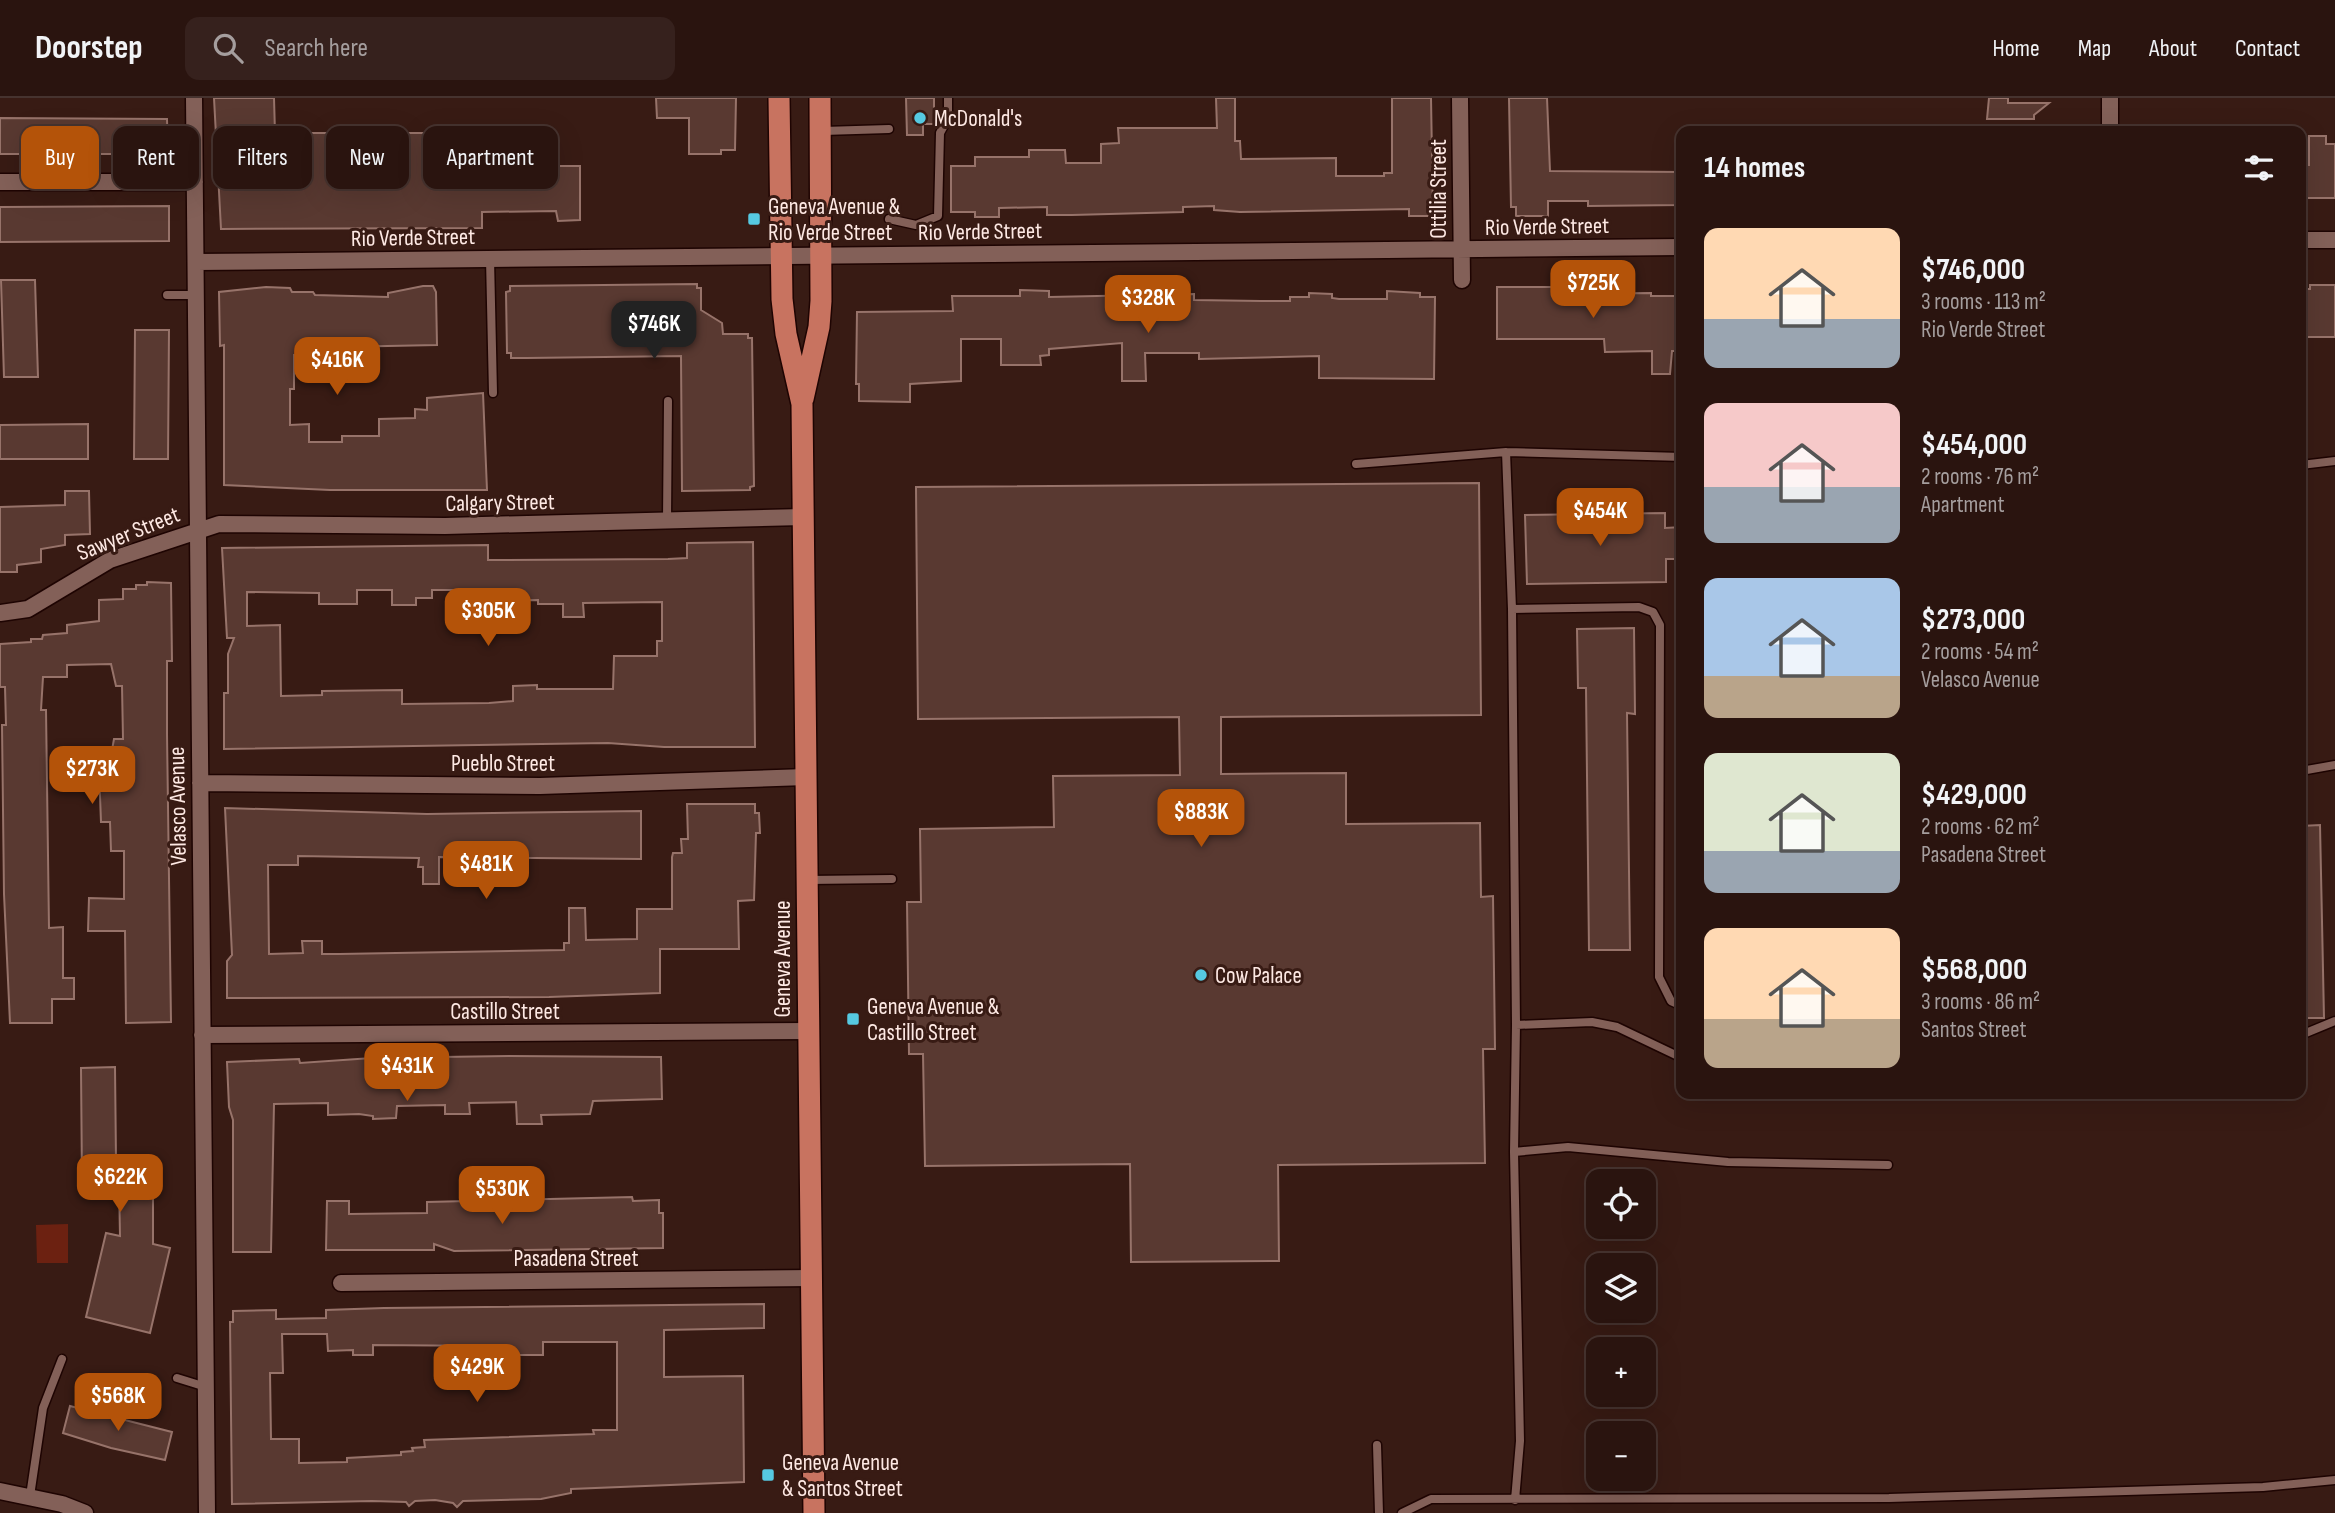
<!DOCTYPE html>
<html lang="en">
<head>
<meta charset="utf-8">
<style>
  :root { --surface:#2a140f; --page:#36211d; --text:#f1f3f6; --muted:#a59e9e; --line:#46332f; --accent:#b45309 }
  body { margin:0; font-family:"Sofia Sans Condensed",sans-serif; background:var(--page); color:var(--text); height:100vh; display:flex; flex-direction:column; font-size:26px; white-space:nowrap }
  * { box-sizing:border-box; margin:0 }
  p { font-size:23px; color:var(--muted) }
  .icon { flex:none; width:38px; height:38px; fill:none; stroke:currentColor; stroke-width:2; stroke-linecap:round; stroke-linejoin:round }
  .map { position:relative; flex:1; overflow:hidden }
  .panel { position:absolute; left:1676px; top:28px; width:630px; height:973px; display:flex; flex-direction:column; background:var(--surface); border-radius:14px; box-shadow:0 7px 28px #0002,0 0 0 2px var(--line) }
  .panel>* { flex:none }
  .banner { position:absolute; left:21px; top:28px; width:665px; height:63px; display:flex; gap:14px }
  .buttons { position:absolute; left:1586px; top:1071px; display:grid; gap:14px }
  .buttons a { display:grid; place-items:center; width:70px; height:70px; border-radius:14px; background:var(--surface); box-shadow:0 7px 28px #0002,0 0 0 2px var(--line); font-size:35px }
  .price { position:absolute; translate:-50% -60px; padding:0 16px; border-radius:14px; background:var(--accent); color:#fff; font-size:23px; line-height:46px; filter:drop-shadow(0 2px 4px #0008) }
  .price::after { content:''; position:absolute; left:50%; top:42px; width:21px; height:16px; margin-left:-10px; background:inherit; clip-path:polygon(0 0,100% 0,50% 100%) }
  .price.selected { background:#222; color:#fff }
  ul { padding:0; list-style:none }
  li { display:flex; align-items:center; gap:21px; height:175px; padding:0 28px }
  li span { display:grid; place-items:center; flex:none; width:196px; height:140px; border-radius:14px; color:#555 }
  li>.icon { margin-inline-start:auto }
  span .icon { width:84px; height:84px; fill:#fffc; stroke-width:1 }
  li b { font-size:30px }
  h2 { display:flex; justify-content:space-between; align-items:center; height:84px; padding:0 28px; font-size:30px }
  .tag { padding:0 24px; border-radius:14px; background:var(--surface); box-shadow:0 7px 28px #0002,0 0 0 2px var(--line); font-size:24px; line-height:63px }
  .tag.selected { background:var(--accent); color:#fff }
  header { display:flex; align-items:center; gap:42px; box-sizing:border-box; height:98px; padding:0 35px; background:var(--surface); border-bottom:2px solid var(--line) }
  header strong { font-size:33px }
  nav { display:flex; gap:38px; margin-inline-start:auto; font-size:24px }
  .search { width:490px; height:63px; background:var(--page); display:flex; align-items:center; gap:18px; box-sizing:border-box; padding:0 24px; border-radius:14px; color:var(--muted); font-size:26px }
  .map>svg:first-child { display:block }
</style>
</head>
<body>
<header>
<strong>Doorstep</strong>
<div class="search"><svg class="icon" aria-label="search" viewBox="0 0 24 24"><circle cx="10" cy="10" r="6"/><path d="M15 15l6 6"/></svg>Search here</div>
<nav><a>Home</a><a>Map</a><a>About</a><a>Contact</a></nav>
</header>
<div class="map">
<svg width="2335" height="1415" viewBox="0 0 2335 1415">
  <rect width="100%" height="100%" fill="#381b14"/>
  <path fill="#6c2111" d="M68,1126V1165H37L36,1127Z"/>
  <path fill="#593931" stroke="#97736a" stroke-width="2" fill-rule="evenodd" d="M214,0H274L275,35H492V48L498,50H531V43L548,42V54H556V68H580V122L558,123L556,113L482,114V130L221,131Z
    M656,0H736L735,52H721V56H689V20H657Z
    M906,0H934V26H923V37H907Z
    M1216,0H1235V43H1240L1241,61L1336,60V78H1384V75H1392V0H1431L1433,118H1409V111L1240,114L1214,112V108L1183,109V114L1072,117H1047V109L999,110V119H975V114H951V68H975V59H1029V52H1065L1066,65H1101V46L1119,45L1118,30H1217Z
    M1509,0H1547L1550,73L1682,74V107L1588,108V103H1548V118H1516V109H1511Z
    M1989,0H2008V5H2049L2034,17V21H1987Z
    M0,20L167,21L168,56H0Z
    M2309,38H2326V46H2335V100H2301V67H2309Z
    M169,108V143L0,144V109Z
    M1,182H35L38,279H4Z
    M697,186V190H701V212L722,225L723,236H748V240H752L754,388L750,389V392L682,393L681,258L527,260H511V255H507L506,194L510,193V188Z
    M2310,187H2335V239H2301V191H2310Z
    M423,188H433L436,194L437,247L338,249V257H294V291H290V327L309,326V344H342V338H379V321L415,320V311L427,312V300L483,295L487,392H330L224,387V247L220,248L219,194L266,189L290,190L292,194H313L315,197L388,199V195Z
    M1497,189H1556L1555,196L1651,195V198H1682V228H1675L1676,253H1672L1670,276H1652V253L1605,254L1604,241H1497Z
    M1020,192L1049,193V199L1194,196V202L1261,203H1290V199H1309V195L1332,196V200L1339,201H1387V193L1420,195V199H1435L1434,281L1319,280V258L1199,261V255H1145L1146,283H1122V245L1049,251V257L1040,258L1041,267H1001V241H961V283L910,286V304L859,303V286H856L857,214L953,213L952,198H1020Z
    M135,232H169L168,361H134Z
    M88,326V361H0V327Z
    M1479,385L1481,617L1221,619V676L1346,675V726L1480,725L1481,799L1493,798L1495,951H1483L1485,1065L1278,1067L1279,1163L1131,1164L1130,1066L925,1068L923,956H909L907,804H921L920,731L1054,729L1053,678L1180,677L1179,619L918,621L916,389Z
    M65,393H89L90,436L65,437V447L41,451V464L17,467V474H0V409L65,407Z
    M1665,415V430L1682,429V461H1666V484L1527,486L1525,417Z
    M753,444L755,649H664L608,645L224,651V595H228V556L234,540H227L222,450L488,447V462L668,461L687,460V445ZM357,492H392V507H416V500H432V492H464V498H472V503L538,502V506H563V519H584L583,505L662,504V543H657V558H614L613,591H537V587L513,588V603L489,605L402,606V592L322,593V597L281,598L280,527L247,528V494L319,495V506H357Z
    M147,484L171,485L172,563H167V636L171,924L126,925L125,833H88L89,800L124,801V753H111L110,724H101L99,671L102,663H110L114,641H123L122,588H116L111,566L67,567V579H43L41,612H46L49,830L63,829V880H74V901H52V925H10L4,796L2,627H6L5,589H0V546L31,544V541H42L43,537L67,535V527L99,523V502L123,501V491H136V487H147Z
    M1634,530L1635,616L1627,615L1630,852H1589L1586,590H1578L1577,531Z
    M687,706H755V715H759L760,735H756L754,802L738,803L739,851H660V895L549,899L227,900V863L232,857L225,710L427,716L641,713V761L439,759V786H423V769H418L419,760L298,758V767H268L269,856L303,855L302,843H322V856H339L564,852V845H569V810H585L586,842L637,841V811H672V759L673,755H682L681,741H688Z
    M2320,727L2324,920H2301V728Z
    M509,958L661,959L662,1001L593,1003L590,1016L541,1017L542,1026H517L516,1004L469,1005L470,1016H445V1007L397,1008L396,1020L373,1021V1018L359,1016L328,1017V1005L274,1006L271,1154H233V1022L229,1009L227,964L299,961L300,965L372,960Z
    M115,969L116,1062H153V1146L170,1150L150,1235L86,1219L106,1135L120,1138L119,1085H82L81,970Z
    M632,1099L633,1103L659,1102V1115H663V1150L454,1153L434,1146V1152H326L327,1103H349V1116L427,1115V1104Z
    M764,1206V1230L664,1232V1279L743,1278L744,1384L571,1391V1395L541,1401L463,1403L457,1409L453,1405L435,1402L415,1403L409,1408L406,1404L372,1403L232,1406L230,1224H233V1213L276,1212V1221L326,1220V1212L384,1210ZM282,1236H327L328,1253L353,1252V1257H373V1247L496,1248V1258H502V1264H518V1257H543V1244H617V1332H593L594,1336L424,1342L425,1349L412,1350L413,1353L401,1354V1357L347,1360V1364L299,1365V1341H271L270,1275H283Z
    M70,1308L172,1334L165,1362L111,1350L63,1335Z"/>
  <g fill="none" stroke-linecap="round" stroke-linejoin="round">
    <g stroke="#1e0402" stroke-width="11">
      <path id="lane" d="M823,33L889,31
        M889,121L916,127L938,118L940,35L948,20V0
        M490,161L493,295
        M167,197H196
        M1506,354L1512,511L1516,927L1514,1054
        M1356,366L1506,354L1682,359
        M2301,367L2335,363
        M667,422L668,303
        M1512,511L1639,509L1653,514L1660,527L1659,879L1671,903L1682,908
        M2301,673L2335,667
        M808,782L892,781
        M1516,927L1592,924L1617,929L1682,960
        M2301,937L2335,923
        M177,1280L206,1289
        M1377,1347L1379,1415
        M30,1398L43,1310L62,1261
        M1515,1402L1520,1343L1514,1054L1568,1049L1728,1064L1888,1067
        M1402,1415L1431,1401L1889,1400L2263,1389L2335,1382"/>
    </g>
    <g stroke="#1e0402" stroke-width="19">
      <path id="street" d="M194,0L207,1415
        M1460,0L1462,182
        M2110,0V33
        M0,84H195
        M2301,142H2335
        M196,164L1682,149
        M0,515L28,511L110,462L219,426L445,428L803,419
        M200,685L540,688L806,679
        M202,937L809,933
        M341,1185L812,1180
        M0,1393L62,1406L85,1415"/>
    </g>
    <g stroke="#1e0402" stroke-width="24">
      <path id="primary" d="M779,0L782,201L786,236L802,306L814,1415
        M803,301L819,229L821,203L820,0"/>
    </g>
    <use href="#lane" stroke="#836058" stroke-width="8"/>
    <use href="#street" stroke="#836058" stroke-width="16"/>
    <use href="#primary" stroke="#c87360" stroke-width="21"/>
  </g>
  <g fill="#56c9e1" stroke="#381b14" stroke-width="2.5">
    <circle cx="920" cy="20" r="7"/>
    <rect x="747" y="114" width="14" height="14" rx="3.5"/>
    <circle cx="1201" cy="877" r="7"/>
    <rect x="846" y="914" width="14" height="14" rx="3.5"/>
    <rect x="761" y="1370" width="14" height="14" rx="3.5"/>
  </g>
  <g text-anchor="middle" stroke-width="6" stroke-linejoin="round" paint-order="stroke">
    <g font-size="23" fill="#fee9e4" stroke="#381b14" text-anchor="start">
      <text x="934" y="28">McDonald's</text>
      <text x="768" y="116">Geneva Avenue &amp;<tspan x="768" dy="26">Rio Verde Street</tspan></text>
      <text x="1215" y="885">Cow Palace</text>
      <text x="867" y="916">Geneva Avenue &amp;<tspan x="867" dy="26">Castillo Street</tspan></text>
      <text x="782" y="1372">Geneva Avenue<tspan x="782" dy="26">&amp; Santos Street</tspan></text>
    </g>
    <g font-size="23" fill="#fee9e4" stroke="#381b14">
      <text transform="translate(1438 91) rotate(-90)" y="8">Ottilia Street</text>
      <text transform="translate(1547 128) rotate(-1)" y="8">Rio Verde Street</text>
      <text transform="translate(980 133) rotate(-1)" y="8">Rio Verde Street</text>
      <text transform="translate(413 139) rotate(-1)" y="8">Rio Verde Street</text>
      <text transform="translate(500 404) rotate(-1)" y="8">Calgary Street</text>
      <text transform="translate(128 435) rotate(-22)" y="8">Sawyer Street</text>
      <text x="503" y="673">Pueblo Street</text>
      <text transform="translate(177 708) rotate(-91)" y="8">Velasco Avenue</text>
      <text transform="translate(782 861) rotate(-90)" y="8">Geneva Avenue</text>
      <text x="505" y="921">Castillo Street</text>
      <text x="576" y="1168">Pasadena Street</text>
    </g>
  </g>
</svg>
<div class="buttons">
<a><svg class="icon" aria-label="locate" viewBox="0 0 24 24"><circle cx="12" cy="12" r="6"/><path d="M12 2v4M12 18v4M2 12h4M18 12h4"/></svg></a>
<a><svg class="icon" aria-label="layers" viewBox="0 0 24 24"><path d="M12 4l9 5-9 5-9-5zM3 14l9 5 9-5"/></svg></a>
<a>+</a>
<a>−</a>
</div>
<b class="price" style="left:1593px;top:222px">$725K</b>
<b class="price" style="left:1148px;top:237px">$328K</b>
<b class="price selected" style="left:654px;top:263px">$746K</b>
<b class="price" style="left:337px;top:299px">$416K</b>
<b class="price" style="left:1600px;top:450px">$454K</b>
<b class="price" style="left:488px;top:550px">$305K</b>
<b class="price" style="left:92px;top:708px">$273K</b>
<b class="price" style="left:1201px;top:751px">$883K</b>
<b class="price" style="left:486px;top:803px">$481K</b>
<b class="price" style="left:407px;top:1005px">$431K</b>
<b class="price" style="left:120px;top:1116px">$622K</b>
<b class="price" style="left:502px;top:1128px">$530K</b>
<b class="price" style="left:477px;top:1306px">$429K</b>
<b class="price" style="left:118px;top:1335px">$568K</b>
<div class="banner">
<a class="tag selected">Buy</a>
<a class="tag">Rent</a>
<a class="tag">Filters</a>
<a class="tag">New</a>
<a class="tag">Apartment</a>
</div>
<section class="panel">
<h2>14 homes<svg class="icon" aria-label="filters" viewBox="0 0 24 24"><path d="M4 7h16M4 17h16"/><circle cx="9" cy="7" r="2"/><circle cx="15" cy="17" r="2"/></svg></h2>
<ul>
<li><span style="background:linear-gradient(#ffd9b3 65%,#9aa5b1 0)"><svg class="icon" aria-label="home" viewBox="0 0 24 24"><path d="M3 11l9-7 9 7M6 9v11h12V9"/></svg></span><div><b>$746,000</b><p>3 rooms · 113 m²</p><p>Rio Verde Street</p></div></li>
<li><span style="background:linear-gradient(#f6c9c9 60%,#9aa5b1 0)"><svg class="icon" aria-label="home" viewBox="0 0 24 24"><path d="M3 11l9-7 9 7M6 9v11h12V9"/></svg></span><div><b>$454,000</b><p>2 rooms · 76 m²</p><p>Apartment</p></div></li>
<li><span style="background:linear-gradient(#a9c7e8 70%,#b9a48a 0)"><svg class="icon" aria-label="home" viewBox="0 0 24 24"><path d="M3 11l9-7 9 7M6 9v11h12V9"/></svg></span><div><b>$273,000</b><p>2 rooms · 54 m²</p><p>Velasco Avenue</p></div></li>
<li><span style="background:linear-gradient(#dfe7d0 70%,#9aa5b1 0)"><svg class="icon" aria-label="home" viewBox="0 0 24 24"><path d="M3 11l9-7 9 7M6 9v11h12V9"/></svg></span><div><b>$429,000</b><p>2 rooms · 62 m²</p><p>Pasadena Street</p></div></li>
<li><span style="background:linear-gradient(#ffd9b3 65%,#b9a48a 0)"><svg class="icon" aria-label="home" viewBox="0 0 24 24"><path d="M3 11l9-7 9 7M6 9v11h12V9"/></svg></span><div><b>$568,000</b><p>3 rooms · 86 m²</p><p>Santos Street</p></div></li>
</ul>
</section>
</div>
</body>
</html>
